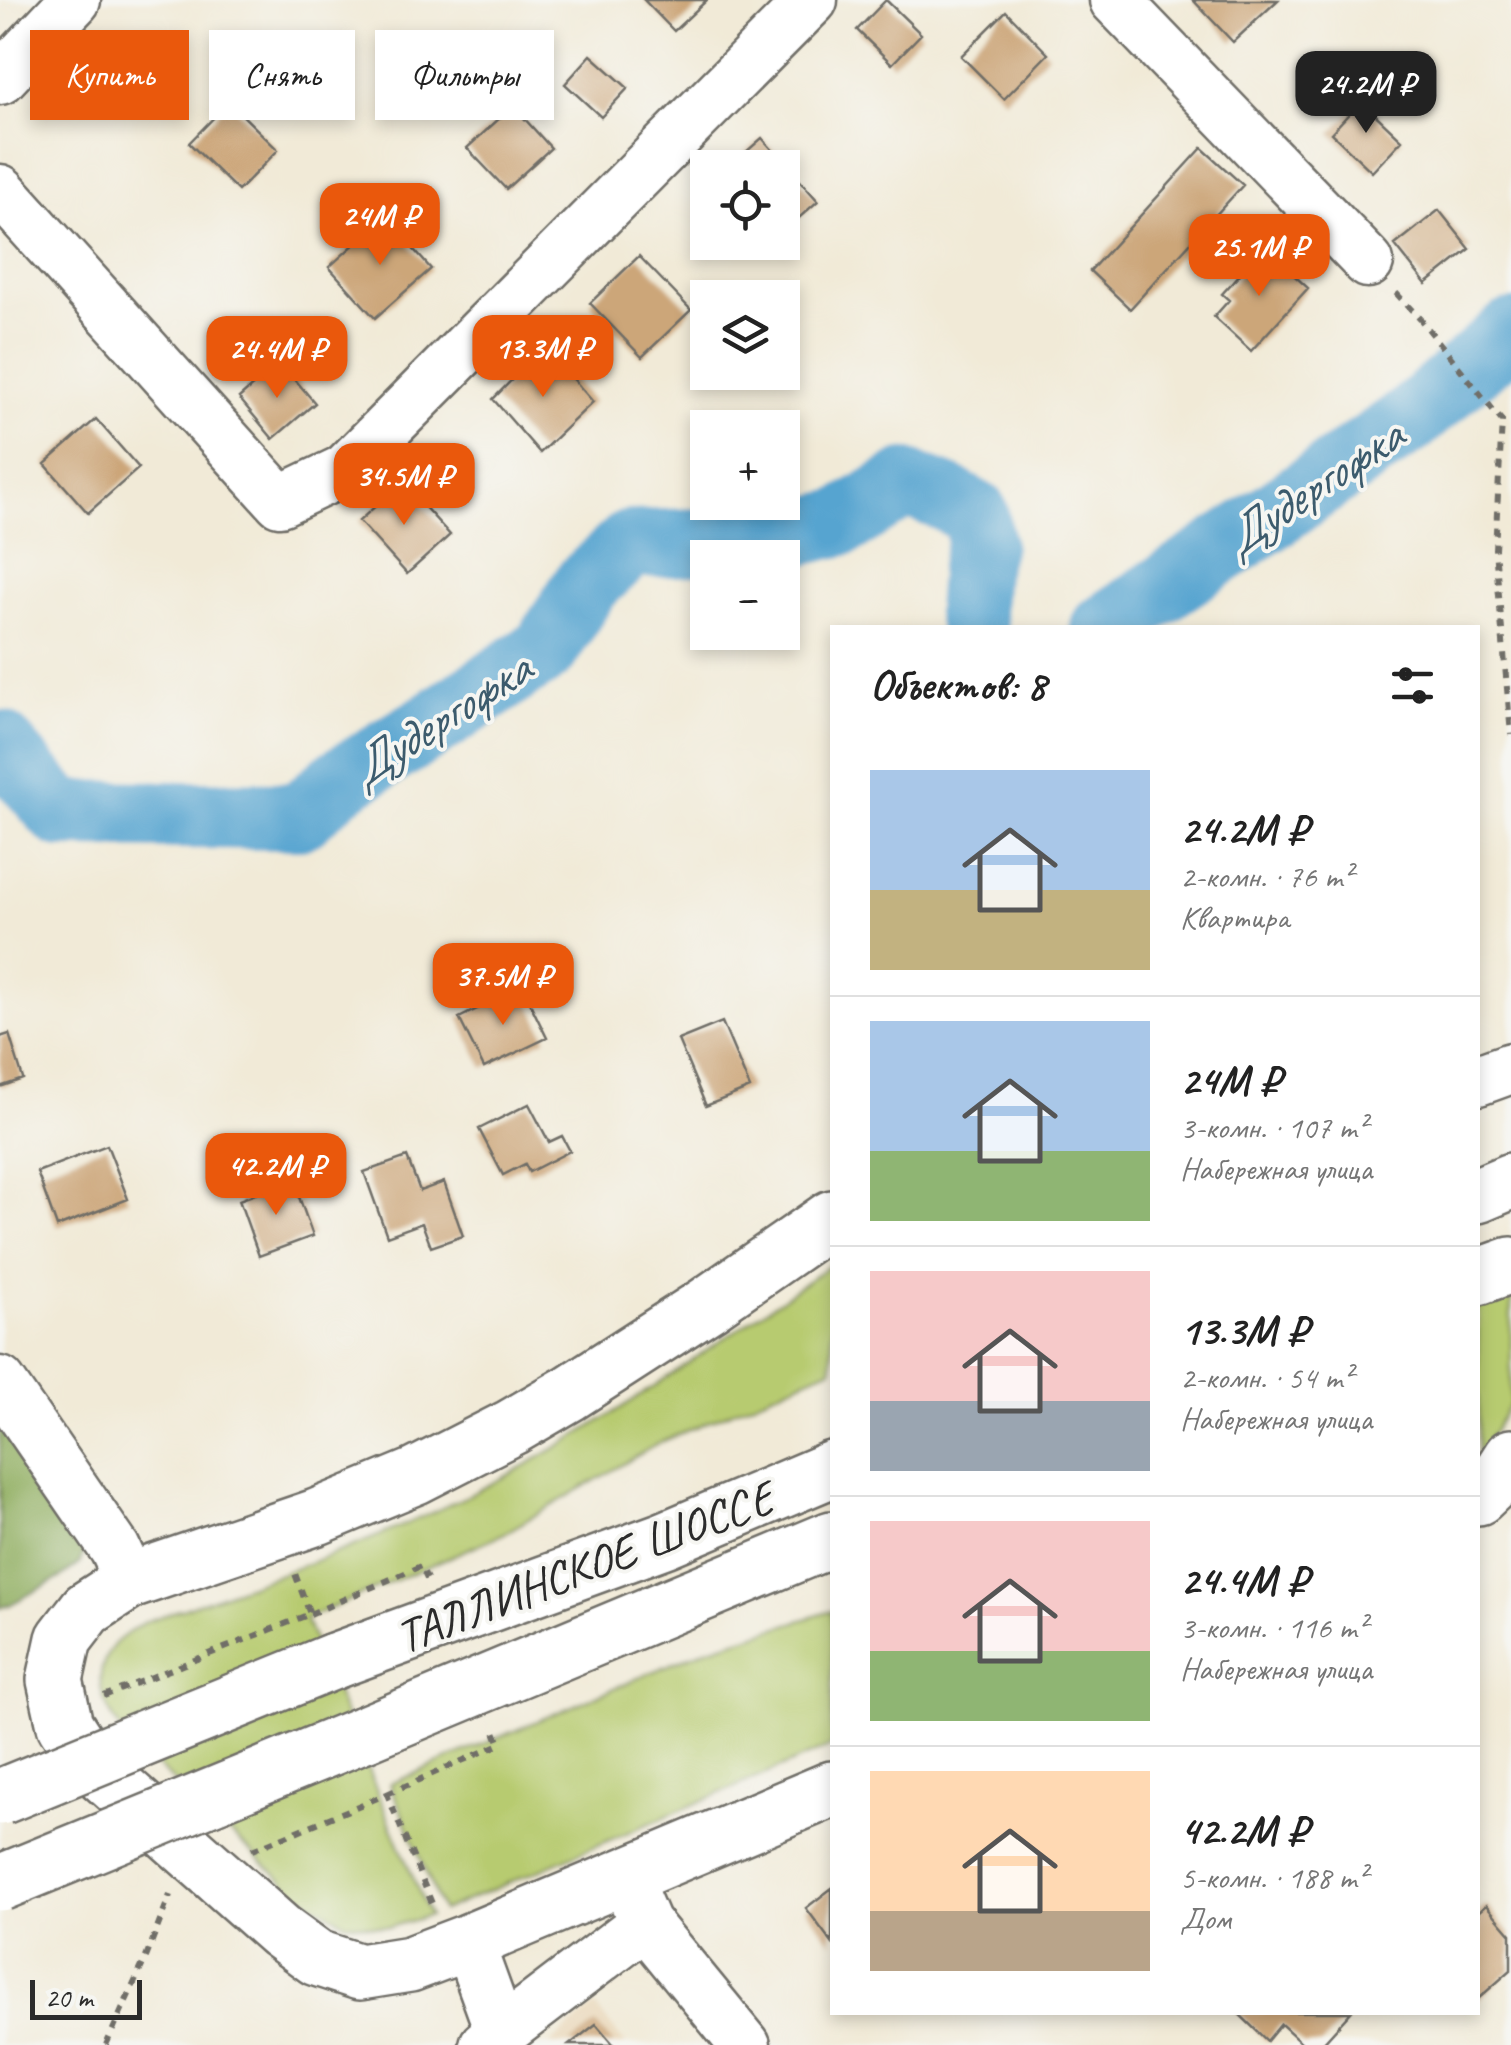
<!DOCTYPE html>
<html lang="ru">
<head>
<meta charset="utf-8">
<style>
  :root { --surface:#fff; --page:#f2f2f2; --text:#222; --muted:#767676; --line:#e0e0e0; --accent:#ea580c }
  body { margin:0; font-family:Caveat,sans-serif; background:var(--page); color:var(--text); height:100vh; display:flex; flex-direction:column; font-size:38px; white-space:nowrap }
  * { box-sizing:border-box; margin:0 }
  p { font-size:32px; color:var(--muted) }
  .icon { flex:none; width:55px; height:55px; fill:none; stroke:currentColor; stroke-width:2; stroke-linecap:round; stroke-linejoin:round }
  .map { position:relative; flex:1; overflow:hidden }
  .drawer { position:absolute; left:830px; top:625px; width:650px; height:1390px; display:flex; flex-direction:column; background:var(--surface); border-radius:0px; box-shadow:0 5px 15px #0003 }
  .drawer>* { flex:none }
  .guide { position:absolute; left:30px; top:30px; width:650px; height:90px; display:flex; gap:20px }
  .controls { position:absolute; left:690px; top:150px; display:grid; gap:20px }
  .controls a { display:grid; place-items:center; width:110px; height:110px; border-radius:0px; background:var(--surface); box-shadow:0 5px 15px #0003; font-size:50px }
  .scale { position:absolute; left:30px; bottom:25px; width:112px; box-sizing:border-box; padding-left:10px; border:5px solid #2b2b2b; border-top:0; font-size:28px; line-height:35px; white-space:nowrap; color:#2b2b2b; -webkit-text-stroke:8px #f6f6f2; paint-order:stroke }
  .price { position:absolute; translate:-50% -85px; padding:0 22px; border-radius:20px; background:var(--accent); color:#fff; font-size:32px; line-height:65px; filter:drop-shadow(0 2px 5px #0008) }
  .price::after { content:''; position:absolute; left:50%; top:60px; width:30px; height:22px; margin-left:-15px; background:inherit; clip-path:polygon(0 0,100% 0,50% 100%) }
  .price.active { background:#222; color:#fff }
  ul { padding:0; list-style:none }
  li { display:flex; align-items:center; gap:30px; height:250px; padding:0 40px }
  li+li { border-top:2px solid var(--line) }
  li span { display:grid; place-items:center; flex:none; width:280px; height:200px; border-radius:0px; color:#555 }
  li>.icon { margin-inline-start:auto }
  span .icon { width:120px; height:120px; fill:#fffc; stroke-width:1 }
  li b { font-size:42px }
  h2 { display:flex; justify-content:space-between; align-items:center; height:120px; padding:0 40px; font-size:42px }
  .pill { padding:0 35px; border-radius:0px; background:var(--surface); box-shadow:0 5px 15px #0003; font-size:35px; line-height:90px }
  .pill.active { background:var(--accent); color:#fff }
  .map>svg:first-child { display:block }
</style>
</head>
<body>
<div class="map">
<svg width="1511" height="2045" viewBox="0 0 1511 2045">
  <rect width="100%" height="100%" fill="#f6f6f2"/>
  <filter id="ink" filterUnits="userSpaceOnUse"><feTurbulence type="fractalNoise" baseFrequency=".01" numOctaves="2"/><feDisplacementMap in="SourceGraphic" scale="20" xChannelSelector="R" yChannelSelector="G"/><feConvolveMatrix kernelMatrix="1 2 1 2 8 2 1 2 1" color-interpolation-filters="sRGB"/></filter>
  <filter id="wash" filterUnits="userSpaceOnUse"><feTurbulence type="fractalNoise" baseFrequency=".0048" numOctaves="4" result="noise"/><feDisplacementMap in="SourceGraphic" scale="40" xChannelSelector="R" yChannelSelector="G"/><feGaussianBlur stdDeviation="2.25" result="paint"/><feColorMatrix in="noise" values="0 0 0 0 0 0 0 0 0 0 0 0 0 0 0 0 0 1.4 0 .05"/><feComposite in="paint" operator="in"/></filter>
  <g filter="url(#wash)">
    <rect width="100%" height="100%" fill="#f1ead7"/>
    <path fill="#ead8ba" d="M595,2006L626,2045H549Z"/>
    <path fill="#b7cb6f" stroke="#717b4d" stroke-width="2.5" d="M832,1264V1368L661,1442L503,1534L305,1619L429,1916L389,1927L345,1922L299,1895L127,1739C106,1710 87,1680 113,1646C120,1637 135,1629 144,1622C256,1583 369,1545 475,1492C602,1429 716,1343 832,1264Z
      M1511,1293V1403L1478,1457V1306Z
      M832,1611V1746L442,1911L390,1784L706,1649Z"/>
    <path fill="#91af62" stroke="#5e6d46" stroke-width="2.5" d="M0,1414L87,1537L81,1563L62,1577L9,1605L0,1608Z"/>
    <g fill="none" stroke-linecap="round" stroke-linejoin="round">
      <path stroke="#56a4d0" stroke-width="11" d="M1493,349L1511,371"/>
      <path stroke="#56a4d0" stroke-width="68" d="M1104,628L1259,525L1410,420L1511,333
        M0,744L61,814L300,816L337,783L424,730L545,650L587,584L630,544L766,540L843,522L906,483L946,498L975,514L981,543L973,572L970,612L974,628"/>
    </g>
    <g id="blocks">
      <path fill="#cca679" d="M644,0H707L674,31Z
        M886,0L921,34L892,64L857,30Z
        M1193,0H1278L1233,42Z
        M1006,11L1048,54L1004,99L961,56Z
        M591,55L628,88L601,117L565,84Z
        M1361,101L1402,140L1372,172L1331,133Z
        M229,102L278,150L238,191L189,143Z
        M513,106L551,148L506,189L467,148Z
        M762,138L818,201L782,233V168H728Z
        M1202,148L1243,185L1130,309L1090,271Z
        M1439,210L1470,249L1426,284L1395,245Z
        M385,217L431,269L375,318L329,267Z
        M1264,248L1308,288L1251,351L1214,317L1229,300L1222,294Z
        M639,256L691,310L642,357L590,303Z
        M545,346L593,402L540,453L493,399Z
        M280,362L315,403L273,439L239,398Z
        M96,419L139,468L88,513L45,464Z
        M402,482L450,535L407,574L359,521Z
        M522,987L547,1038L484,1068L459,1018Z
        M722,1022L750,1088L706,1106L678,1040Z
        M9,1034L23,1079L0,1087V1037Z
        M529,1104L549,1142L562,1136L570,1151L529,1172L525,1164L503,1175L479,1129Z
        M107,1145L128,1199L57,1227L37,1172Z
        M407,1157L420,1191L444,1182L463,1236L431,1247L422,1223L387,1236L364,1172Z
        M293,1180L313,1236L259,1256L239,1200Z
        M832,1888V1943L806,1908Z
        M1486,1905L1511,1934V1970L1478,1999V1912Z
        M1237,2012H1351L1321,2045H1304L1281,2024L1267,2041Z
        M596,2024L614,2045H569Z"/>
    </g>
  </g>
  <g filter="url(#ink)">
    <use href="#blocks" fill-opacity="0" stroke="#706e67" stroke-width="2.5"/>
    <g fill="none" stroke-linecap="round" stroke-linejoin="round">
      <g stroke="#706e67" stroke-width="55">
        <path id="minor" d="M1115,0L1368,262
          M0,79L75,0
          M0,190L280,501L345,470L812,0
          M1478,1080L1511,1068
          M0,1382L115,1549L130,1581
          M625,1877L645,1923L745,2045
          M468,1942L501,2033
          M485,2045L645,1923"/>
      </g>
      <g stroke="#706e67" stroke-width="60">
        <path id="major" d="M1478,1195L1511,1181
          M832,1218L708,1304L570,1393L512,1427L416,1476L317,1517L130,1581L87,1609L64,1639L55,1680L65,1725L89,1762L280,1931L317,1958L360,1972L410,1964L468,1942L832,1789
          M1478,1277L1511,1265
          M1478,1497L1497,1479L1511,1457
          M334,1661L664,1540L832,1469
          M364,1734L832,1539"/>
      </g>
      <path stroke="#706e67" stroke-width="6" stroke-dasharray="8 8" stroke-linecap="butt" d="M1396,293L1421,320L1502,421L1495,549L1511,735
        M310,1614L421,1566L427,1579
        M104,1696L310,1614L294,1571
        M387,1794L500,1744L494,1729
        M252,1850L387,1794L433,1906
        M106,2045L147,1955L170,1895"/>
      <use href="#minor" stroke="#fff" stroke-width="50"/>
      <use href="#major" stroke="#fff" stroke-width="55"/>
      <g stroke="#706e67" stroke-width="60" stroke-linecap="butt">
        <path id="major-bridge" d="M0,1797L334,1661
          M0,1883L364,1734"/>
      </g>
      <use href="#major-bridge" stroke="#fff" stroke-width="55"/>
    </g>
  </g>
  <g text-anchor="middle" stroke-width="8" stroke-linejoin="round" paint-order="stroke">
    <g font-size="48" fill="#2b2b2b" stroke="#f6f6f2">
      <text transform="translate(584 1566) rotate(-21)" y="17">ТАЛЛИНСКОЕ ШОССЕ</text>
    </g>
    <g font-size="50" font-style="italic" fill="#3c5b6d" stroke="#f6f6f2">
      <text transform="translate(1312 486) rotate(-34)" y="18">Дудергофка</text>
      <text transform="translate(439 718) rotate(-33)" y="18">Дудергофка</text>
    </g>
  </g>
</svg>
<div class="controls">
<a><svg class="icon" aria-label="locate" viewBox="0 0 24 24"><circle cx="12" cy="12" r="6"/><path d="M12 2v4M12 18v4M2 12h4M18 12h4"/></svg></a>
<a><svg class="icon" aria-label="layers" viewBox="0 0 24 24"><path d="M12 4l9 5-9 5-9-5zM3 14l9 5 9-5"/></svg></a>
<a>+</a>
<a>−</a>
</div>
<div class="scale">20 m</div>
<b class="price active" style="left:1366px;top:136px">24.2M ₽</b>
<b class="price" style="left:380px;top:268px">24M ₽</b>
<b class="price" style="left:1259px;top:299px">25.1M ₽</b>
<b class="price" style="left:543px;top:400px">13.3M ₽</b>
<b class="price" style="left:277px;top:401px">24.4M ₽</b>
<b class="price" style="left:404px;top:528px">34.5M ₽</b>
<b class="price" style="left:503px;top:1028px">37.5M ₽</b>
<b class="price" style="left:276px;top:1218px">42.2M ₽</b>
<div class="guide">
<a class="pill active">Купить</a>
<a class="pill">Снять</a>
<a class="pill">Фильтры</a>
</div>
<section class="drawer">
<h2>Объектов: 8<svg class="icon" aria-label="filters" viewBox="0 0 24 24"><path d="M4 7h16M4 17h16"/><circle cx="9" cy="7" r="2"/><circle cx="15" cy="17" r="2"/></svg></h2>
<ul>
<li><span style="background:linear-gradient(#a9c7e8 60%,#c2b280 0)"><svg class="icon" aria-label="home" viewBox="0 0 24 24"><path d="M3 11l9-7 9 7M6 9v11h12V9"/></svg></span><div><b>24.2M ₽</b><p>2-комн. · 76 m²</p><p>Квартира</p></div></li>
<li><span style="background:linear-gradient(#a9c7e8 65%,#8fb573 0)"><svg class="icon" aria-label="home" viewBox="0 0 24 24"><path d="M3 11l9-7 9 7M6 9v11h12V9"/></svg></span><div><b>24M ₽</b><p>3-комн. · 107 m²</p><p>Набережная улица</p></div></li>
<li><span style="background:linear-gradient(#f6c9c9 65%,#9aa5b1 0)"><svg class="icon" aria-label="home" viewBox="0 0 24 24"><path d="M3 11l9-7 9 7M6 9v11h12V9"/></svg></span><div><b>13.3M ₽</b><p>2-комн. · 54 m²</p><p>Набережная улица</p></div></li>
<li><span style="background:linear-gradient(#f6c9c9 65%,#8fb573 0)"><svg class="icon" aria-label="home" viewBox="0 0 24 24"><path d="M3 11l9-7 9 7M6 9v11h12V9"/></svg></span><div><b>24.4M ₽</b><p>3-комн. · 116 m²</p><p>Набережная улица</p></div></li>
<li><span style="background:linear-gradient(#ffd9b3 70%,#b9a48a 0)"><svg class="icon" aria-label="home" viewBox="0 0 24 24"><path d="M3 11l9-7 9 7M6 9v11h12V9"/></svg></span><div><b>42.2M ₽</b><p>5-комн. · 188 m²</p><p>Дом</p></div></li>
</ul>
</section>
</div>
</body>
</html>
